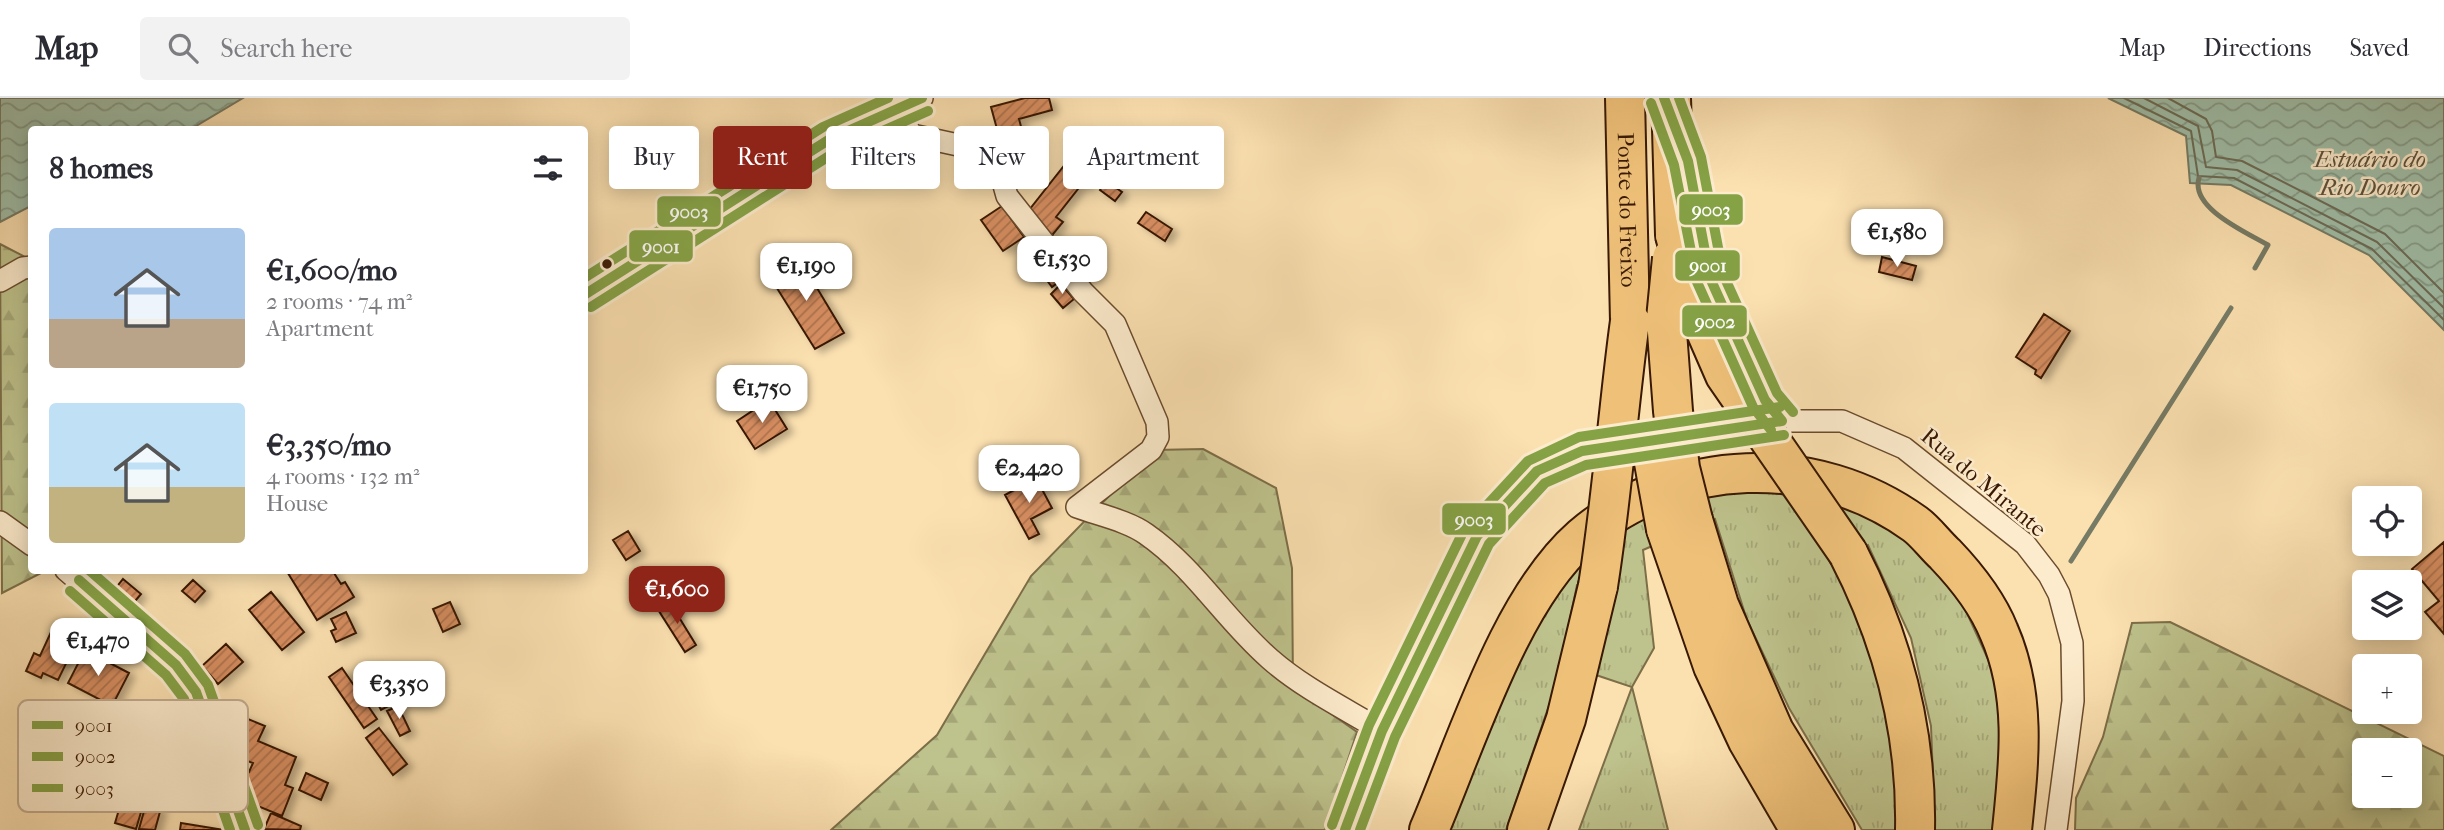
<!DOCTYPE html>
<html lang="en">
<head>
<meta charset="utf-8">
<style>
  :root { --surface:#fff; --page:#f2f2f3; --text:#2b2b33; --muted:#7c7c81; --line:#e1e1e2; --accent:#8f2418 }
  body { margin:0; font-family:"IM FELL French Canon",serif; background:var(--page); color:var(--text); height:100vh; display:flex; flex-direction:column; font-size:26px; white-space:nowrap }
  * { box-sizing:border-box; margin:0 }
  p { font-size:23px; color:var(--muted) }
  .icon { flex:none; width:38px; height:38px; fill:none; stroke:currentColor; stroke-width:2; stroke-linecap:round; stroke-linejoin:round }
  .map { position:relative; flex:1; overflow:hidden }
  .details { position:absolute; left:28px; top:28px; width:560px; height:448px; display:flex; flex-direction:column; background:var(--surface); border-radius:7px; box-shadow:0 4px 18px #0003 }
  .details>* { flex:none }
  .guide { position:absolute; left:609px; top:28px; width:665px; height:63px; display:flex; gap:14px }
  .tools { position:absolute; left:2352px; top:388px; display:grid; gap:14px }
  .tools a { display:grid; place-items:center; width:70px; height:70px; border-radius:7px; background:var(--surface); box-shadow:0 4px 18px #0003; font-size:35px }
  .price { position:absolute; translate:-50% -60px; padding:0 16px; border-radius:14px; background:#fff; color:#222; font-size:23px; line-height:46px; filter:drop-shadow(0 2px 4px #0008) }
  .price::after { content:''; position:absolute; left:50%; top:42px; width:21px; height:16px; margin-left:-10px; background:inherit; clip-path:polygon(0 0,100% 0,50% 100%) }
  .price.selected { background:var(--accent); color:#fff }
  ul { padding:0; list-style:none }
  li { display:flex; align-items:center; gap:21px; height:175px; padding:0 21px }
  li span { display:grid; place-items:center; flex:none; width:196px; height:140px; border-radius:7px; color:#555 }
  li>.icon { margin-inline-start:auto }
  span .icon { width:84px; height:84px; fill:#fffc; stroke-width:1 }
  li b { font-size:30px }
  h2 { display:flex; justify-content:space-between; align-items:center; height:84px; padding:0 21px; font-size:30px }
  .chip { padding:0 24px; border-radius:7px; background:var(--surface); box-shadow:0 4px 18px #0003; font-size:24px; line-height:63px }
  .chip.selected { background:var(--accent); color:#fff }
  header { display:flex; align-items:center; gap:42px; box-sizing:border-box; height:98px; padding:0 35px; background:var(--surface); border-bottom:2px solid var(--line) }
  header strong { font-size:33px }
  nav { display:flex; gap:38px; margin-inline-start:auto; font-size:24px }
  .search { width:490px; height:63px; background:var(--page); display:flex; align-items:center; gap:18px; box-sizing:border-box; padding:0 24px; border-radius:7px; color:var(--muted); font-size:26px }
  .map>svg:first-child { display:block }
</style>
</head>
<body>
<header>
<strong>Map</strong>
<div class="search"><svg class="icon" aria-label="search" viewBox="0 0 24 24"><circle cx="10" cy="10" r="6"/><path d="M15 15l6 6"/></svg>Search here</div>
<nav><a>Map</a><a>Directions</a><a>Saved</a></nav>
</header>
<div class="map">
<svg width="2444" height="732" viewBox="0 0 2444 732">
  <defs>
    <pattern id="grass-tufts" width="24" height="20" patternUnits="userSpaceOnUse" patternTransform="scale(1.75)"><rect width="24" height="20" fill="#bec28c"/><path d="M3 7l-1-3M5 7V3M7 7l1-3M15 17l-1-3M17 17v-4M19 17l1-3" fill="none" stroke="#a4a677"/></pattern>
    <pattern id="forest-firs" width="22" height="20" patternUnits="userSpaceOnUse" patternTransform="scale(1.75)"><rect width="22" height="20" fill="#bec28c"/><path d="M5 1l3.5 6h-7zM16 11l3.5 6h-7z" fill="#a4a677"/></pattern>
    <pattern id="water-waves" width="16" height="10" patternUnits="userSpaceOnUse" patternTransform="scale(1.75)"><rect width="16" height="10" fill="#9fbda7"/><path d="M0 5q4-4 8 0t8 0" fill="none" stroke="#839986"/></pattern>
    <pattern id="building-hatch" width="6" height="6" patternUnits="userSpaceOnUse" patternTransform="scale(1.75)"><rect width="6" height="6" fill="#d58d60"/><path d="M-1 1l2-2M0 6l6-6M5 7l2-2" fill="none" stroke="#ae724d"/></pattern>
    <filter id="shadow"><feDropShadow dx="6" dy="3.5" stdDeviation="3.5" flood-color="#0004"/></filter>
  </defs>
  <rect width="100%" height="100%" fill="#fbe0b0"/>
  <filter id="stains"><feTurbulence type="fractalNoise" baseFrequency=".00286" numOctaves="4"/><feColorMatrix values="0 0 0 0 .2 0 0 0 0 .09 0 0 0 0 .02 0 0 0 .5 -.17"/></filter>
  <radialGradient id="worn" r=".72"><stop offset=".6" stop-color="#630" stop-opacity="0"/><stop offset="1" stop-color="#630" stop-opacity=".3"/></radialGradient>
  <path fill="url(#grass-tufts)" stroke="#7c6e48" stroke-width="2" d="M1712,389L1845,401L1899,436L1950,478L1992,570L2003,622L2001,670L1993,732H1935L1931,628L1911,540L1868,447L1834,464L1869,531L1921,732H1862L1789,610L1747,522L1715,421L1643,452L1654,550L1632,589L1668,732H1579L1632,589L1596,577L1617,492L1577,487L1556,587L1506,732H1446L1531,526L1567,471L1633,414Z"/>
  <path fill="url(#forest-firs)" stroke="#7c6e48" stroke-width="2" fill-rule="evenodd" d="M0,146L31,162L32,472L45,473L2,495Z
    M1203,351L1276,390L1292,470L1293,589L1357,634L1325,732H831L937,637L1031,478L1154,352Z
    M2170,524L2444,658V732H2075L2076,700L2103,639L2132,525ZM2364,653H2410V698H2364Z"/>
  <path fill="url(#water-waves)" stroke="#767b65" stroke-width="2" d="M0,0H243L191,31L32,32L31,108L0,124Z
    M2108,0H2444V232L2369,157L2231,87L2190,85L2186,38Z"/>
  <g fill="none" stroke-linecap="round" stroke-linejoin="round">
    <path stroke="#6c6b55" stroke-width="2" d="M2124,0L2191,33L2198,78L2234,80L2372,151L2444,222
      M2144,0L2198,28L2206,69L2237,72L2377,144L2444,210
      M2168,0L2206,21L2212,33L2216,59L2242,63L2385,136L2444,195"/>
    <path stroke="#767b65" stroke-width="5" d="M2199,80C2190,110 2246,134 2268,147L2255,170
      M2071,463L2231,210"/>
  </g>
  <path fill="url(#building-hatch)" stroke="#391903" stroke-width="2" filter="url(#shadow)" d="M1025,0H1049L1052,12L1019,21L1023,36L1000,42L991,9Z
    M1076 38a7 7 0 1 1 14 0a7 7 0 1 1-14 0Z
    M1070,60L1095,77L1086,89L1082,86L1056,119L1063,124L1049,141L1026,116Z
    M1106,83L1122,94L1115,103L1100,92Z
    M1002,108L1024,139L1003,153L981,122Z
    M1146,114L1172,131L1165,143L1138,125Z
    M1046,154L1065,179L1052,189L1043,177L1035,182L1026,170Z
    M791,157L806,176L808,175L844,235L815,251L770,179L780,174L776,165Z
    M1882,159L1916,168L1912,182L1879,174Z
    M1061,186L1074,201L1063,210L1051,196Z
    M2044,216L2070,233L2041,280L2035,276L2036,272L2016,259Z
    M769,302L787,331L755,351L737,323Z
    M1036,380L1052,410L1031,421L1039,436L1029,441L1005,397Z
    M628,433L640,453L626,462L613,442Z
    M2444,444V536L2425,514L2439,503L2412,471Z
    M286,472H332L341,486L345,484L354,499L317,522Z
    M123,481L141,496L125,515L107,501Z
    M193,482L205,493L195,504L182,493Z
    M271,494L304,534L282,552L249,512Z
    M669,503L696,547L685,554L657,510Z
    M450,504L460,526L443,534L433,511Z
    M346,514L356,535L336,544L331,533L336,531L331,521Z
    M51,534L76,545L58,582L43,575L41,580L26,573L34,555L40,558Z
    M226,546L243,564L218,586L202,568Z
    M85,552L129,575L112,608L68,585Z
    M375,566L396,604L381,612L361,574Z
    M342,570L377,621L364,630L329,579Z
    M398,608L410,633L400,638L387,613Z
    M226,612L265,628L258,643L296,659L285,687L293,690L282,718L243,702L249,686L234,679L238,669L249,674L253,665L242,661L247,650L239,646L245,631L222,622Z
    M379,630L407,666L393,677L366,640Z
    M306,675L328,685L321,702L299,692Z
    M123,698L144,704L136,731L115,725Z
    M146,706L161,710L155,732L139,731Z
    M271,715L301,728L300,732L264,731Z
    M181,725L224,732H180Z"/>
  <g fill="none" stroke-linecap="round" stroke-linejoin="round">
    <g stroke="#6a4b2e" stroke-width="24">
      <path id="minor" d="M895,12L912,37L995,55L1007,98L1083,194L1115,226L1157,324L1158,339L1151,352L1077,409
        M1686,58L1710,180L1765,302L1782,323
        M0,183L23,170L32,169
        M584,197L830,41L922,0
        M1077,409C1099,417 1128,423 1146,436C1195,470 1225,522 1270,561C1303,590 1344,610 1382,633
        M0,424L32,447
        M66,472L176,567L196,594L245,732
        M1345,732L1382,633L1477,438L1537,373L1582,353L1782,323H1842L1904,350L2025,446L2049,477L2059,496L2072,545L2073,603L2056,732"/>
    </g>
    <g stroke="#391903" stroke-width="42">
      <g id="motorway">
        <path id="s1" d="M1625,0L1630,223"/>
        <path d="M1672,31L1675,137"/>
        <path d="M1693,422L1719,507L1774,633L1835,732"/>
        <path d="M1666,431L1713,568L1748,643L1800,732"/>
        <path d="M1848,455C1893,542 1917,634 1915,732"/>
        <path d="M1429,732C1467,643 1510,502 1582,439C1677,358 1815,354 1915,426C1926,434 1935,447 1945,456C1967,479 1987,504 1999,534C2027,598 2019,665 2012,732"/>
        <path d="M1527,732L1566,621L1598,488"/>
      </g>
    </g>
    <use href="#minor" stroke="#fcebcc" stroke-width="21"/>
    <use href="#motorway" stroke="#eec078" stroke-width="38"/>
    <g stroke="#391903" stroke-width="42" stroke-linecap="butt">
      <path id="motorway-bridge" d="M1671,0L1672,31
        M1675,137L1691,199L1725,277L1848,455
        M1672,160L1666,221L1673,313L1680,370L1693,422
        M1653,359L1666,431
        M1598,488C1612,400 1618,311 1630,223"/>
    </g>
    <use href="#motorway-bridge" stroke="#eec078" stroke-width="38"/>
    <g stroke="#fcebcc" stroke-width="16">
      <path id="bus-1" d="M1664,0L1688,63L1710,180L1765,302L1782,323
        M584,197L830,41L922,0
        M79,482L176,567L196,594L245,732
        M1345,732L1382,633L1477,438L1537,373L1582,353L1782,323"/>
    </g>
    <g stroke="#fcebcc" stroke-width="16">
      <path id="bus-2" d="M1651,5L1674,67L1697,184L1753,309L1771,332
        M591,209L837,53L928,13
        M70,493L166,577L184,601L230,732
        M1360,732L1395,639L1489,446L1545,385L1586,367L1784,337"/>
    </g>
    <g stroke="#fcebcc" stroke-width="16">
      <path id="bus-3" d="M1679,0L1701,59L1723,176L1777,295L1793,314
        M584,180L823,29L888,0
        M89,472L185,556L208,587L258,727
        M1332,727L1369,627L1464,432L1528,363L1579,339L1780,309"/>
    </g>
    <use href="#bus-1" stroke="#85a245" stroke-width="10"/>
    <use href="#bus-2" stroke="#85a245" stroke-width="10"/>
    <use href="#bus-3" stroke="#85a245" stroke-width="10"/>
  </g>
  <circle fill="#391903" stroke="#fcebcc" stroke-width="2.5" cx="607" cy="166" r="6"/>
  <g text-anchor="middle" stroke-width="5" stroke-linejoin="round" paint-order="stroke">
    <g font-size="23" fill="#391903" stroke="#fcebcc">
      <text dy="8" stroke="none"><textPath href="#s1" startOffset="112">Ponte do Freixo</textPath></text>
      <text transform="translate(1984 384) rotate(40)" y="8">Rua do Mirante</text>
    </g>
    <g font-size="24" font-style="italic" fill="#5d523c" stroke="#fcebcc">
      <text x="2370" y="69">Estuário do<tspan x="2370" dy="28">Rio Douro</tspan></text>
    </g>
  </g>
  <rect x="18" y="602" width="230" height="112" rx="10" fill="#fcebcc" stroke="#c2ac90" stroke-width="2"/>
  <rect x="32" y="623" width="31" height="8" fill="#85a245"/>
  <rect x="32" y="654" width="31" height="9" fill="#85a245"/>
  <rect x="32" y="686" width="31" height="8" fill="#85a245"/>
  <g font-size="19" fill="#391903">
    <text x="75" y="634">9001</text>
    <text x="75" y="665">9002</text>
    <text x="75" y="697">9003</text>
  </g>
  <g stroke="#fcebcc" stroke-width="2.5">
    <rect x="1678" y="95" width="66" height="33" rx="7" fill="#85a245"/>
    <rect x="656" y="97" width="66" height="33" rx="7" fill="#85a245"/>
    <rect x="628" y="131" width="66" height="34" rx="7" fill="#85a245"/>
    <rect x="1674" y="151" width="67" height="33" rx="7" fill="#85a245"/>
    <rect x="1681" y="206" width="67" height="34" rx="7" fill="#85a245"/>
    <rect x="1441" y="404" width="66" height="34" rx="7" fill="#85a245"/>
  </g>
  <g font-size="19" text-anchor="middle" font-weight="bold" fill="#fff">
    <text x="1711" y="118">9003</text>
    <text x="689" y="120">9003</text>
    <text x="661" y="155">9001</text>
    <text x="1708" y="174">9001</text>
    <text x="1715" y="230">9002</text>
    <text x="1474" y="428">9003</text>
  </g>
  <rect width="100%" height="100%" filter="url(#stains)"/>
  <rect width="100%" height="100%" fill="url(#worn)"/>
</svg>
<div class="tools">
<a><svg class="icon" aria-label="locate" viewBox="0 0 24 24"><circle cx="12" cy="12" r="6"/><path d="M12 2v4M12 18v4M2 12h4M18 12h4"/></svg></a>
<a><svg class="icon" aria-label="layers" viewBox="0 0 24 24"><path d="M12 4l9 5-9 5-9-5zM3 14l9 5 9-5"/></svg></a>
<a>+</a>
<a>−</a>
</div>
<b class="price" style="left:1897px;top:171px">€1,580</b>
<b class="price" style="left:1062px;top:198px">€1,530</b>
<b class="price" style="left:806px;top:205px">€1,190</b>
<b class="price" style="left:762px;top:327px">€1,750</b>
<b class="price" style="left:1029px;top:407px">€2,420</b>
<b class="price selected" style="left:677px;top:528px">€1,600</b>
<b class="price" style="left:98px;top:580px">€1,470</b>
<b class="price" style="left:399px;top:623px">€3,350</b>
<div class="guide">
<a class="chip">Buy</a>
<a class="chip selected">Rent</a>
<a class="chip">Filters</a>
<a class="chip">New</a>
<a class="chip">Apartment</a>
</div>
<section class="details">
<h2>8 homes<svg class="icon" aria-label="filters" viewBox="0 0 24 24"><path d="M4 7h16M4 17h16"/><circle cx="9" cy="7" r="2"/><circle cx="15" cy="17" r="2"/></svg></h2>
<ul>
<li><span style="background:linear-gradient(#a9c7e8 65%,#b9a48a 0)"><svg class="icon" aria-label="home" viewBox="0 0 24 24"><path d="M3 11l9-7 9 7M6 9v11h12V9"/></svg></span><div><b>€1,600/mo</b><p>2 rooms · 74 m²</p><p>Apartment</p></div></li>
<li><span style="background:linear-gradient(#bfe0f5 60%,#c2b280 0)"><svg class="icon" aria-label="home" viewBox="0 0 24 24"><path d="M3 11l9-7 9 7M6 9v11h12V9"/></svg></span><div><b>€3,350/mo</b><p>4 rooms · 132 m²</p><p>House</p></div></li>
</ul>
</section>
</div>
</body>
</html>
